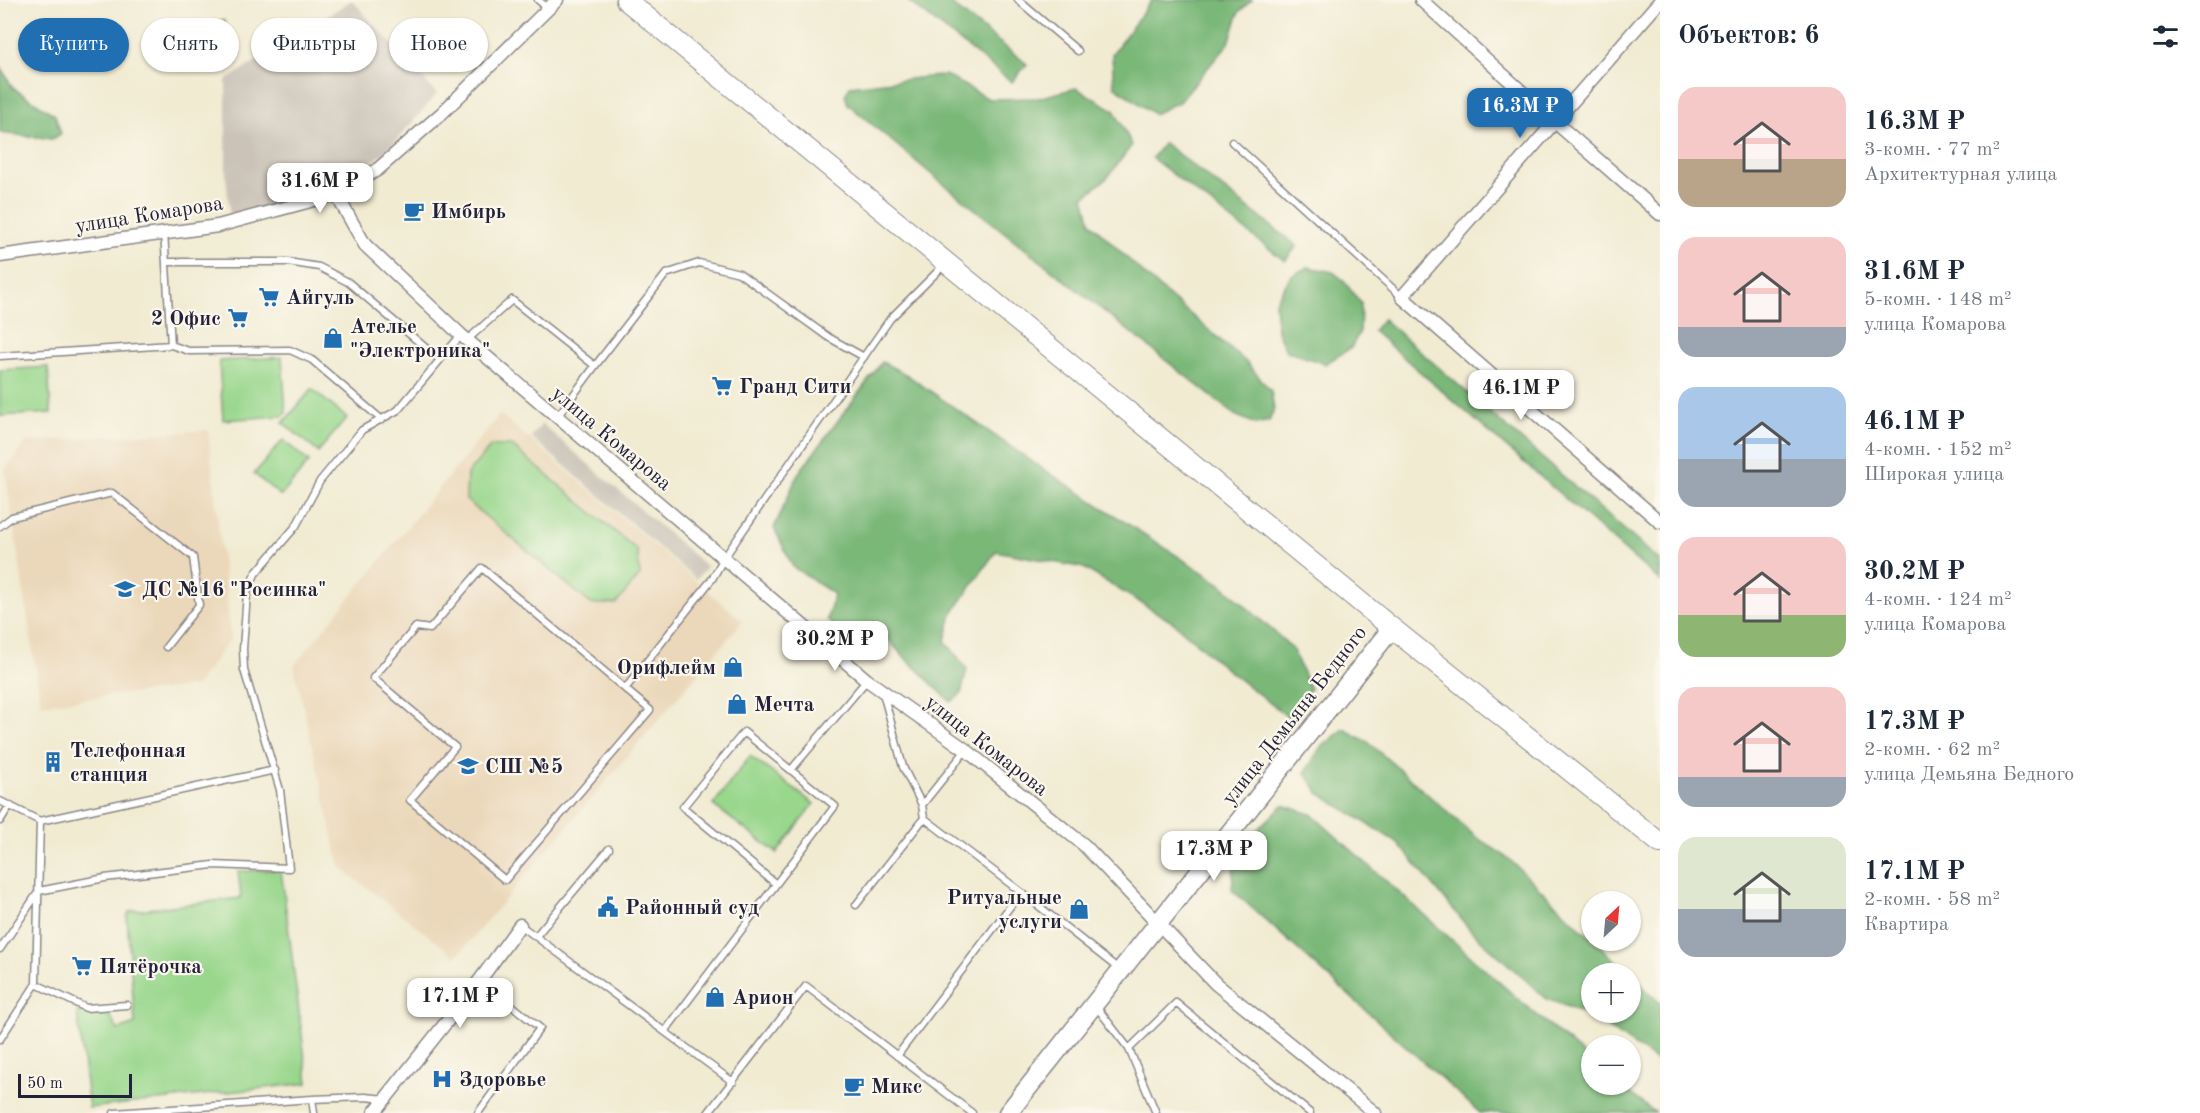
<!DOCTYPE html>
<html lang="ru">
<head>
<meta charset="utf-8">
<style>
  :root { --surface:#fff; --page:#f2f2f3; --text:#1f2937; --muted:#747a83; --accent:#1f6fb2 }
  body { margin:0; font-family:"Old Standard TT",serif; background:var(--page); color:var(--text); height:100vh; display:flex; flex-direction:column; font-size:22px; white-space:nowrap }
  * { box-sizing:border-box; margin:0 }
  p { font-size:20px; color:var(--muted) }
  .icon { flex:none; width:33px; height:33px; fill:none; stroke:currentColor; stroke-width:2; stroke-linecap:round; stroke-linejoin:round }
  .map { position:relative; flex:1; overflow:hidden }
  .panel { display:flex; flex-direction:column; background:var(--surface); width:540px }
  .panel>* { flex:none }
  .hud { position:absolute; left:18px; top:18px; width:570px; height:54px; display:flex; gap:12px }
  .needle { width:39px; rotate:26deg }
  .buttons { position:absolute; left:1581px; top:891px; display:grid; gap:12px }
  .buttons a { display:grid; place-items:center; width:60px; height:60px; border-radius:50%; background:var(--surface); box-shadow:0 2px 4px #0004; font-size:30px }
  .scale { position:absolute; left:18px; bottom:15px; width:114px; box-sizing:border-box; padding-left:6px; border:3px solid #22223b; border-top:0; font-size:16px; line-height:21px; white-space:nowrap; color:#22223b; -webkit-text-stroke:4px #fbf7ec; paint-order:stroke }
  .price { position:absolute; translate:-50% -51px; padding:0 14px; border-radius:12px; background:#fff; color:#222; font-size:20px; line-height:39px; filter:drop-shadow(0 2px 3px #0008) }
  .price::after { content:''; position:absolute; left:50%; top:36px; width:18px; height:14px; margin-left:-9px; background:inherit; clip-path:polygon(0 0,100% 0,50% 100%) }
  .price.selected { background:var(--accent); color:#fff }
  ul { padding:0; list-style:none }
  li { display:flex; align-items:center; gap:18px; height:150px; padding:0 18px }
  li span { display:grid; place-items:center; flex:none; width:168px; height:120px; border-radius:18px; color:#555 }
  li>.icon { margin-inline-start:auto }
  span .icon { width:72px; height:72px; fill:#fffc; stroke-width:1 }
  li b { font-size:26px }
  h2 { display:flex; justify-content:space-between; align-items:center; height:72px; padding:0 18px; font-size:26px }
  .chip { padding:0 21px; border-radius:27px; background:var(--surface); box-shadow:0 2px 4px #0004; font-size:21px; line-height:54px }
  .chip.selected { background:var(--accent); color:#fff }
  main { display:flex; flex:1; min-height:0 }
  .map>svg:first-child { display:block }
</style>
</head>
<body>
<main>
<div class="map">
<svg width="1660" height="1113" viewBox="0 0 1660 1113">
  <rect width="100%" height="100%" fill="#fbf7ec"/>
  <filter id="ink" filterUnits="userSpaceOnUse"><feTurbulence type="fractalNoise" baseFrequency=".0167" numOctaves="2"/><feDisplacementMap in="SourceGraphic" scale="12" xChannelSelector="R" yChannelSelector="G"/><feConvolveMatrix kernelMatrix="1 2 1 2 8 2 1 2 1" color-interpolation-filters="sRGB"/></filter>
  <filter id="wash" filterUnits="userSpaceOnUse"><feTurbulence type="fractalNoise" baseFrequency=".008" numOctaves="4" result="noise"/><feDisplacementMap in="SourceGraphic" scale="24" xChannelSelector="R" yChannelSelector="G"/><feGaussianBlur stdDeviation="1.35" result="paint"/><feColorMatrix in="noise" values="0 0 0 0 0 0 0 0 0 0 0 0 0 0 0 0 0 1.4 0 .05"/><feComposite in="paint" operator="in"/></filter>
  <g filter="url(#wash)">
    <rect width="100%" height="100%" fill="#f1ebd2"/>
    <path fill="#ebd8ba" d="M500,414L743,621L456,957L340,867L294,666Z
      M208,430L231,638L196,686L41,704L5,470L26,442Z"/>
    <path fill="#cbc3b8" d="M352,0L437,94L386,152L324,196L230,218L226,176V80Z
      M542,424L707,567L696,579L531,437Z"/>
    <path fill="#99d78c" stroke="#5e7c64" stroke-width="1.5" d="M224,20L230,38L226,45L219,51L213,48L202,35L211,22Z
      M282,357L286,413L282,416L223,420L219,361Z
      M48,367L51,413L0,416V370Z
      M312,389L347,418L318,452L283,423Z
      M283,440L309,462L281,496L254,474Z
      M491,446H512L637,550L640,575L616,604H591L466,500L467,474Z
      M750,756L814,804L777,853L713,805Z
      M281,870L308,1083L89,1108L77,1011L110,1016L118,1030L135,1024L127,917L130,911L241,898L238,871Z"/>
    <path fill="#7ab878" stroke="#4e6d5a" stroke-width="1.5" d="M907,0H946L1027,64L1012,82Z
      M1152,0H1252L1239,12L1229,43L1179,102L1154,114L1114,86L1112,54Z
      M0,66L13,88L55,115L61,134L52,139L0,133Z
      M945,75L989,99L1038,98L1076,88L1114,110L1132,145L1108,177L1084,197L1091,223L1147,277L1246,362L1271,391L1274,409L1269,421L1256,424L1235,415L937,179L848,104L845,95L850,86Z
      M1164,143L1297,246L1285,261L1152,158Z
      M1308,267L1333,272L1342,279L1361,303L1360,331L1351,348L1325,364L1286,351L1277,331L1275,302L1291,276Z
      M1383,319L1660,561V581L1373,331Z
      M882,362L907,375L1040,467L1221,584L1292,648L1310,689L1288,717L1225,668L1174,623L1084,568L996,551L952,614L945,641L967,669L961,694L951,702L902,655L887,638L855,644L827,620L834,594L793,567L774,528L798,474Z
      M1344,729L1368,742L1476,837L1508,858L1591,938L1592,940L1594,941L1629,973L1592,974V1012H1630L1631,975L1660,1003V1063L1589,1015L1547,999L1471,931L1398,843L1320,794L1305,773L1320,748Z
      M1283,805L1311,814L1517,998L1591,1061L1592,1084L1620,1085L1651,1110L1657,1113H1480L1232,890L1234,864L1250,837Z"/>
  </g>
  <g filter="url(#ink)">
    <g fill="none" stroke-linecap="round" stroke-linejoin="round">
      <g stroke="#8a8686" stroke-width="9">
        <path id="lane" d="M538,0L548,8
          M1018,0L1078,51
          M1232,142L1402,297
          M166,262H288L319,267L348,282L440,360
          M467,340L512,300L595,366L557,417
          M171,345L189,351L290,350L312,360L382,420
          M0,356L171,345L164,232
          M595,366L666,274L699,263L739,273L828,337L864,357
          M0,526L12,517L112,493L193,557L199,605L166,647
          M482,568L650,710L505,880L410,800L455,747L373,678L416,627L430,629Z
          M625,689L712,579L724,558L890,319L945,264
          M883,693L903,767L922,805
          M791,770L867,680
          M0,801L40,821L275,770
          M0,821L10,805
          M1021,892L1120,970
          M856,905L924,818
          M520,925L733,1082
          M536,936L609,849
          M0,949L39,891L105,878L213,865L289,868L280,790L244,670L243,649L247,593L255,574L296,526L320,481L362,430L398,410L461,335
          M36,984L86,1008L127,1005
          M1095,1005L1129,1049L1156,1113
          M666,1030L835,806L744,732L683,807L776,884
          M0,1039L36,984L40,821
          M1129,1049L1176,1003L1310,1113
          M897,1056L1021,892L924,818L922,805L966,750
          M312,1099L314,1113
          M114,1113L312,1099L365,1097L386,1099
          M478,1113L540,1028L480,980
          M708,1113L806,986L972,1113"/>
      </g>
      <g stroke="#8a8686" stroke-width="15">
        <path id="street" d="M1421,0L1555,122L1660,214
          M1660,1L1402,297L1660,522
          M336,194L365,245L461,335L867,680L966,750L1084,845L1216,984L1375,1113
          M0,256L218,226L336,194L377,170L441,114L557,0
          M374,1113L480,980L520,925"/>
      </g>
      <g stroke="#8a8686" stroke-width="21">
        <path id="secondary" d="M1008,1113L1392,628"/>
      </g>
      <g stroke="#8a8686" stroke-width="22">
        <path id="primary" d="M626,0L1392,628L1660,843"/>
      </g>
      <use href="#lane" stroke="#fff" stroke-width="6"/>
      <use href="#street" stroke="#fff" stroke-width="12"/>
      <use href="#secondary" stroke="#fff" stroke-width="18"/>
      <use href="#primary" stroke="#fff" stroke-width="20"/>
    </g>
  </g>
  <defs>
    <g id="cafe-bare" transform="scale(1.62)"><path d="M-5.5-4.5H6V0H3Q3 3.5 0 3.5H-2.5Q-5.5 3.5-5.5 0ZM3-3.2v2h1.7v-2ZM-6 4.5H4V6H-6Z" fill="#1f6fb2" stroke="#fbf7ec" stroke-width="2.5" paint-order="stroke"/></g>
    <g id="supermarket-bare" transform="scale(1.62)"><path d="M-6-5.5h2.5l.6 2H6L4.5 2H-2.5L-4.4-4H-6ZM-1.5 3.2a1.3 1.3 0 1 0 .1 0ZM3 3.2a1.3 1.3 0 1 0 .1 0Z" fill="#1f6fb2" stroke="#fbf7ec" stroke-width="2.5" paint-order="stroke"/></g>
    <g id="shop-bare" transform="scale(1.62)"><path d="M-5-2.5h2.3a2.7 3.5 0 0 1 5.4 0H5L5.5 6h-11ZM-1.5-2.5h3a1.5 2.3 0 0 0-3 0Z" fill="#1f6fb2" stroke="#fbf7ec" stroke-width="2.5" paint-order="stroke"/></g>
    <g id="school-bare" transform="scale(1.62)"><path d="M0-5L7-2L0 1L-7-2ZM-4 1L0 2.5L4 1V4Q0 6-4 4Z" fill="#1f6fb2" stroke="#fbf7ec" stroke-width="2.5" paint-order="stroke"/></g>
    <g id="building-bare" transform="scale(1.62)"><path d="M-4-6H4V6H1V3H-1V6H-4ZM-2.5-4.3h1.7v1.8h-1.7ZM.8-4.3h1.7v1.8H.8ZM-2.5-1h1.7V.8h-1.7ZM.8-1h1.7V.8H.8Z" fill="#1f6fb2" stroke="#fbf7ec" stroke-width="2.5" paint-order="stroke"/></g>
    <g id="civic-bare" transform="scale(1.62)"><path d="M-.6-6.5H3V-4.5H.6V-3L4-1V1h2V6H-6V1h2V-1L-.6-3ZM-1.2 2.5V6h2.4V2.5Z" fill="#1f6fb2" stroke="#fbf7ec" stroke-width="2.5" paint-order="stroke"/></g>
    <g id="hospital-bare" transform="scale(1.62)"><path d="M-5-5h3v3.5h4V-5h3V5h-3V1.5h-4V5h-3Z" fill="#1f6fb2" stroke="#fbf7ec" stroke-width="2.5" paint-order="stroke"/></g>
  </defs>
  <g fill-rule="evenodd">
    <use href="#cafe-bare" x="414" y="211"/>
    <use href="#supermarket-bare" x="269" y="297"/>
    <use href="#supermarket-bare" x="238" y="318"/>
    <use href="#shop-bare" x="333" y="338"/>
    <use href="#supermarket-bare" x="722" y="386"/>
    <use href="#school-bare" x="125" y="589"/>
    <use href="#shop-bare" x="733" y="667"/>
    <use href="#shop-bare" x="737" y="704"/>
    <use href="#building-bare" x="53" y="762"/>
    <use href="#school-bare" x="468" y="766"/>
    <use href="#civic-bare" x="608" y="907"/>
    <use href="#shop-bare" x="1079" y="909"/>
    <use href="#supermarket-bare" x="82" y="966"/>
    <use href="#shop-bare" x="715" y="997"/>
    <use href="#hospital-bare" x="442" y="1079"/>
    <use href="#cafe-bare" x="854" y="1086"/>
  </g>
  <g text-anchor="middle" stroke-width="4.5" stroke-linejoin="round" paint-order="stroke">
    <g font-size="21" font-weight="bold" fill="#22223b" stroke="#fbf7ec" text-anchor="start">
      <text x="431" y="218">Имбирь</text>
      <text x="286" y="304">Айгуль</text>
      <text x="221" y="325" text-anchor="end">2 Офис</text>
      <text x="350" y="333">Ателье<tspan x="350" dy="24">"Электроника"</tspan></text>
      <text x="739" y="393">Гранд Сити</text>
      <text x="142" y="596">ДС №16 "Росинка"</text>
      <text x="716" y="674" text-anchor="end">Орифлейм</text>
      <text x="754" y="711">Мечта</text>
      <text x="70" y="757">Телефонная<tspan x="70" dy="24">станция</tspan></text>
      <text x="485" y="773">СШ №5</text>
      <text x="1062" y="904" text-anchor="end">Ритуальные<tspan x="1062" dy="24">услуги</tspan></text>
      <text x="625" y="914">Районный суд</text>
      <text x="99" y="973">Пятёрочка</text>
      <text x="732" y="1004">Арион</text>
      <text x="459" y="1086">Здоровье</text>
      <text x="871" y="1093">Микс</text>
    </g>
    <g font-size="21" fill="#22223b" stroke="#fbf7ec">
      <text transform="translate(149 214) rotate(-9)" y="7">улица Комарова</text>
      <text transform="translate(612 438) rotate(40)" y="7">улица Комарова</text>
      <text transform="translate(1294 715) rotate(-52)" y="7">улица Демьяна Бедного</text>
      <text transform="translate(987 745) rotate(38)" y="7">улица Комарова</text>
    </g>
  </g>
</svg>
<div class="buttons">
<a><svg class="needle" viewBox="-14 -14 28 28"><path d="M0-13l5 13h-10z" fill="#e53935"/><path d="M0 13l5-13h-10z" fill="#747a83"/></svg></a>
<a>+</a>
<a>−</a>
</div>
<div class="scale">50 m</div>
<b class="price selected" style="left:1520px;top:139px">16.3M ₽</b>
<b class="price" style="left:320px;top:214px">31.6M ₽</b>
<b class="price" style="left:1521px;top:421px">46.1M ₽</b>
<b class="price" style="left:835px;top:672px">30.2M ₽</b>
<b class="price" style="left:1214px;top:882px">17.3M ₽</b>
<b class="price" style="left:460px;top:1029px">17.1M ₽</b>
<div class="hud">
<a class="chip selected">Купить</a>
<a class="chip">Снять</a>
<a class="chip">Фильтры</a>
<a class="chip">Новое</a>
</div>
</div>
<section class="panel">
<h2>Объектов: 6<svg class="icon" aria-label="filters" viewBox="0 0 24 24"><path d="M4 7h16M4 17h16"/><circle cx="9" cy="7" r="2"/><circle cx="15" cy="17" r="2"/></svg></h2>
<ul>
<li><span style="background:linear-gradient(#f6c9c9 60%,#b9a48a 0)"><svg class="icon" aria-label="home" viewBox="0 0 24 24"><path d="M3 11l9-7 9 7M6 9v11h12V9"/></svg></span><div><b>16.3M ₽</b><p>3-комн. · 77 m²</p><p>Архитектурная улица</p></div></li>
<li><span style="background:linear-gradient(#f6c9c9 75%,#9aa5b1 0)"><svg class="icon" aria-label="home" viewBox="0 0 24 24"><path d="M3 11l9-7 9 7M6 9v11h12V9"/></svg></span><div><b>31.6M ₽</b><p>5-комн. · 148 m²</p><p>улица Комарова</p></div></li>
<li><span style="background:linear-gradient(#a9c7e8 60%,#9aa5b1 0)"><svg class="icon" aria-label="home" viewBox="0 0 24 24"><path d="M3 11l9-7 9 7M6 9v11h12V9"/></svg></span><div><b>46.1M ₽</b><p>4-комн. · 152 m²</p><p>Широкая улица</p></div></li>
<li><span style="background:linear-gradient(#f6c9c9 65%,#8fb573 0)"><svg class="icon" aria-label="home" viewBox="0 0 24 24"><path d="M3 11l9-7 9 7M6 9v11h12V9"/></svg></span><div><b>30.2M ₽</b><p>4-комн. · 124 m²</p><p>улица Комарова</p></div></li>
<li><span style="background:linear-gradient(#f6c9c9 75%,#9aa5b1 0)"><svg class="icon" aria-label="home" viewBox="0 0 24 24"><path d="M3 11l9-7 9 7M6 9v11h12V9"/></svg></span><div><b>17.3M ₽</b><p>2-комн. · 62 m²</p><p>улица Демьяна Бедного</p></div></li>
<li><span style="background:linear-gradient(#dfe7d0 60%,#9aa5b1 0)"><svg class="icon" aria-label="home" viewBox="0 0 24 24"><path d="M3 11l9-7 9 7M6 9v11h12V9"/></svg></span><div><b>17.1M ₽</b><p>2-комн. · 58 m²</p><p>Квартира</p></div></li>
</ul>
</section>
</main>
</body>
</html>
